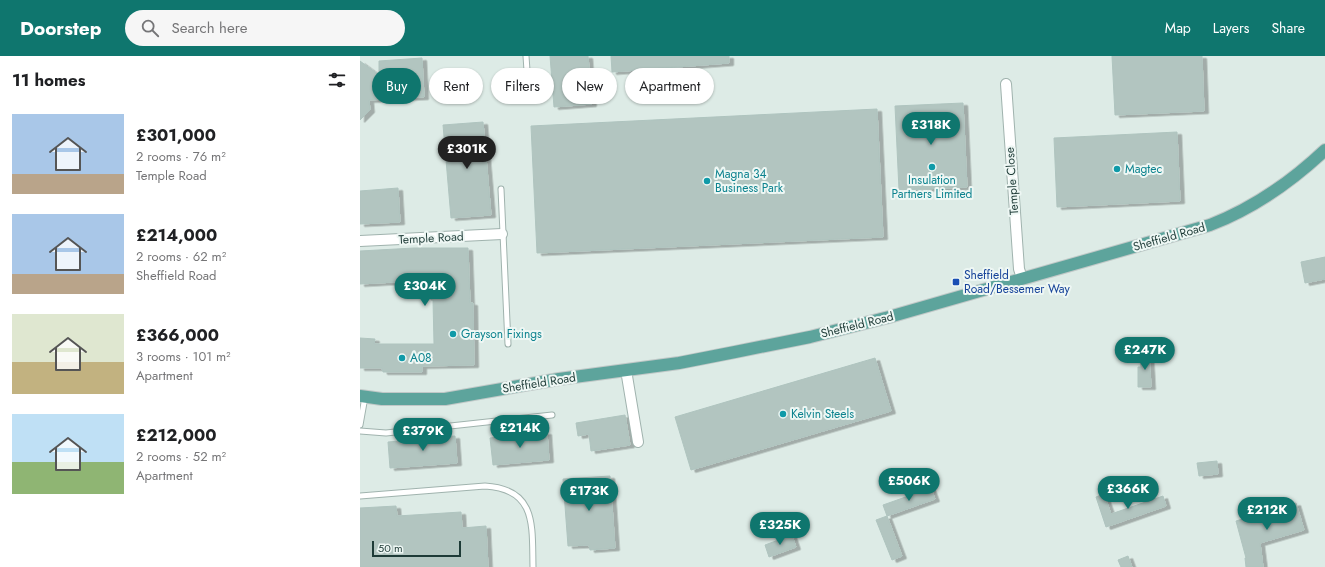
<!DOCTYPE html>
<html lang="en">
<head>
<meta charset="utf-8">
<style>
  :root { --surface:#fff; --page:#f6f6f6; --text:#202124; --muted:#757577; --accent:#0f766e }
  body { margin:0; font-family:Jost,sans-serif; background:var(--page); color:var(--text); height:100vh; display:flex; flex-direction:column; font-size:15px; white-space:nowrap }
  * { box-sizing:border-box; margin:0 }
  p { font-size:13px; color:var(--muted) }
  .icon { flex:none; width:22px; height:22px; fill:none; stroke:currentColor; stroke-width:2; stroke-linecap:round; stroke-linejoin:round }
  .map { position:relative; flex:1; overflow:hidden }
  .panel { display:flex; flex-direction:column; background:var(--surface); width:360px }
  .panel>* { flex:none }
  .top-card { position:absolute; left:12px; top:12px; width:380px; height:36px; display:flex; gap:8px }
  .scale { position:absolute; left:12px; bottom:10px; width:89px; box-sizing:border-box; padding-left:4px; border:2px solid #1e3b37; border-top:0; font-size:11px; line-height:14px; white-space:nowrap; color:#1e3b37; -webkit-text-stroke:3px #eef7f4; paint-order:stroke }
  .price { position:absolute; translate:-50% -34px; padding:0 9px; border-radius:14px; background:var(--accent); color:#fff; font-size:13px; line-height:26px; filter:drop-shadow(0 1px 2px #0008) }
  .price::after { content:''; position:absolute; left:50%; top:24px; width:12px; height:9px; margin-left:-6px; background:inherit; clip-path:polygon(0 0,100% 0,50% 100%) }
  .price.on { background:#222; color:#fff }
  ul { padding:0; list-style:none }
  li { display:flex; align-items:center; gap:12px; height:100px; padding:0 12px }
  li span { display:grid; place-items:center; flex:none; width:112px; height:80px; border-radius:0px; color:#555 }
  li>.icon { margin-inline-start:auto }
  span .icon { width:48px; height:48px; fill:#fffc; stroke-width:1 }
  li b { font-size:17px }
  h2 { display:flex; justify-content:space-between; align-items:center; height:48px; padding:0 12px; font-size:17px }
  .tag { padding:0 14px; border-radius:18px; background:var(--surface); box-shadow:0 1px 3px #0004; font-size:14px; line-height:36px }
  .tag.on { background:var(--accent); color:#fff }
  header { display:flex; align-items:center; gap:24px; box-sizing:border-box; height:56px; padding:0 20px; background:var(--accent); color:#fff }
  header strong { font-size:19px }
  nav { display:flex; gap:22px; margin-inline-start:auto; font-size:14px }
  .search { width:280px; height:36px; background:var(--page); display:flex; align-items:center; gap:10px; box-sizing:border-box; padding:0 14px; border-radius:22px; color:var(--muted); font-size:15px }
  main { display:flex; flex:1; min-height:0 }
  .map>svg:first-child { display:block }
</style>
</head>
<body>
<header>
<strong>Doorstep</strong>
<div class="search"><svg class="icon" aria-label="search" viewBox="0 0 24 24"><circle cx="10" cy="10" r="6"/><path d="M15 15l6 6"/></svg>Search here</div>
<nav><a>Map</a><a>Layers</a><a>Share</a></nav>
</header>
<main>
<section class="panel">
<h2>11 homes<svg class="icon" aria-label="filters" viewBox="0 0 24 24"><path d="M4 7h16M4 17h16"/><circle cx="9" cy="7" r="2"/><circle cx="15" cy="17" r="2"/></svg></h2>
<ul>
<li><span style="background:linear-gradient(#a9c7e8 75%,#b9a48a 0)"><svg class="icon" aria-label="home" viewBox="0 0 24 24"><path d="M3 11l9-7 9 7M6 9v11h12V9"/></svg></span><div><b>£301,000</b><p>2 rooms · 76 m²</p><p>Temple Road</p></div></li>
<li><span style="background:linear-gradient(#a9c7e8 75%,#b9a48a 0)"><svg class="icon" aria-label="home" viewBox="0 0 24 24"><path d="M3 11l9-7 9 7M6 9v11h12V9"/></svg></span><div><b>£214,000</b><p>2 rooms · 62 m²</p><p>Sheffield Road</p></div></li>
<li><span style="background:linear-gradient(#dfe7d0 60%,#c2b280 0)"><svg class="icon" aria-label="home" viewBox="0 0 24 24"><path d="M3 11l9-7 9 7M6 9v11h12V9"/></svg></span><div><b>£366,000</b><p>3 rooms · 101 m²</p><p>Apartment</p></div></li>
<li><span style="background:linear-gradient(#bfe0f5 60%,#8fb573 0)"><svg class="icon" aria-label="home" viewBox="0 0 24 24"><path d="M3 11l9-7 9 7M6 9v11h12V9"/></svg></span><div><b>£212,000</b><p>2 rooms · 52 m²</p><p>Apartment</p></div></li>
</ul>
</section>
<div class="map">
<svg width="965" height="511" viewBox="0 0 965 511">
  <defs>
    <filter id="shadow"><feDropShadow dx="4.5" dy="2.5" stdDeviation="0" flood-color="#0004"/></filter>
  </defs>
  <rect width="100%" height="100%" fill="#ddebe6"/>
  <path fill="#b2c5c0" stroke="#afc4bf" filter="url(#shadow)" d="M190,0H228L232,48L194,51Z
    M251,0H369V7L252,16Z
    M752,0H842L844,55L755,59Z
    M62,2L64,41L9,44L10,54L0,64V5L19,19V5Z
    M603,47L607,131L539,134L535,50Z
    M517,53L523,181L177,197L171,70Z
    M123,66L131,159L91,162L83,69Z
    M817,76L820,145L697,151L694,82Z
    M38,132L40,166L0,168V135Z
    M54,192H108L110,247H113L114,309L62,310V316H23L22,312H0V282L15,283L14,288H74L73,244H71L70,224L0,228V195Z
    M965,201V223L945,227L941,206Z
    M789,295L791,331H778V311H781L780,296Z
    M515,302L531,355L331,414L315,361Z
    M265,359L270,389L231,395L229,378L218,380L216,367Z
    M187,376L189,404L133,409L130,382Z
    M95,380L97,407L30,412L28,386Z
    M857,405L858,418L839,420L837,407Z
    M250,420L255,492L230,494L229,489L208,490L203,423Z
    M571,432L575,443L527,460L523,449Z
    M744,438L751,458L803,440L806,450L746,471L736,441Z
    M936,447L944,474L900,487L903,511H886L885,502H886L876,465Z
    M36,450L37,460L101,456L102,472L126,470L128,511H0V452Z
    M527,460L542,500L532,504L516,464Z
    M432,479L436,491L409,501L405,489Z
    M768,500L772,511H761L758,504Z"/>
  <g fill="none" stroke-linecap="round" stroke-linejoin="round">
    <g stroke="#a0b3ae" stroke-width="7">
      <path id="service" d="M166,0L169,44
        M141,133L148,288
        M0,369L5,341
        M0,375L26,377L192,359
        M0,440L125,430C177,433 172,470 173,511"/>
    </g>
    <g stroke="#a0b3ae" stroke-width="12">
      <path id="minor" d="M646,28L659,213L662,222
        M0,185L142,178
        M266,314L278,386"/>
    </g>
    <g stroke="#c0c8c7" stroke-width="14">
      <path id="primary" d="M0,340L22,343H85L199,323L319,307L375,296L450,281L529,261L850,169C894,152 931,126 965,94"/>
    </g>
    <use href="#service" stroke="#fff" stroke-width="5"/>
    <use href="#minor" stroke="#fff" stroke-width="10"/>
    <use href="#primary" stroke="#5da49c" stroke-width="12"/>
  </g>
  <g fill="#0f9aa8" stroke="#eef7f4" stroke-width="1.5">
    <circle cx="572" cy="111" r="4"/>
    <circle cx="757" cy="113" r="4"/>
    <circle cx="347" cy="125" r="4"/>
    <circle cx="93" cy="278" r="4"/>
    <circle cx="42" cy="302" r="4"/>
    <circle cx="423" cy="358" r="4"/>
  </g>
  <rect fill="#1a4fb4" stroke="#eef7f4" stroke-width="1.5" x="592" y="222" width="8" height="8" rx="2"/>
  <g text-anchor="middle" stroke-width="4" stroke-linejoin="round" paint-order="stroke">
    <g font-size="12" fill="#0d838f" stroke="#eef7f4" text-anchor="start">
      <text x="765" y="117">Magtec</text>
      <text x="355" y="122">Magna 34<tspan x="355" dy="14">Business Park</tspan></text>
      <text x="572" y="128" text-anchor="middle">Insulation<tspan x="572" dy="14">Partners Limited</tspan></text>
      <text x="101" y="282">Grayson Fixings</text>
      <text x="50" y="306">A08</text>
      <text x="431" y="362">Kelvin Steels</text>
    </g>
    <g font-size="12" fill="#1e3b37" stroke="#eef7f4">
      <text transform="translate(652 125) rotate(-94)" y="4">Temple Close</text>
      <text transform="translate(809 181) rotate(-16)" y="4">Sheffield Road</text>
      <text transform="translate(71 182) rotate(-3)" y="4">Temple Road</text>
      <text transform="translate(497 269) rotate(-14)" y="4">Sheffield Road</text>
      <text transform="translate(179 327) rotate(-9)" y="4">Sheffield Road</text>
    </g>
    <g font-size="12" fill="#164399" stroke="#eef7f4" text-anchor="start">
      <text x="604" y="223">Sheffield<tspan x="604" dy="14">Road/Bessemer Way</tspan></text>
    </g>
  </g>
</svg>
<div class="scale">50 m</div>
<b class="price" style="left:571px;top:90px">£318K</b>
<b class="price on" style="left:107px;top:114px">£301K</b>
<b class="price" style="left:65px;top:251px">£304K</b>
<b class="price" style="left:785px;top:315px">£247K</b>
<b class="price" style="left:160px;top:393px">£214K</b>
<b class="price" style="left:63px;top:396px">£379K</b>
<b class="price" style="left:549px;top:446px">£506K</b>
<b class="price" style="left:768px;top:454px">£366K</b>
<b class="price" style="left:229px;top:456px">£173K</b>
<b class="price" style="left:907px;top:475px">£212K</b>
<b class="price" style="left:420px;top:490px">£325K</b>
<div class="top-card">
<a class="tag on">Buy</a>
<a class="tag">Rent</a>
<a class="tag">Filters</a>
<a class="tag">New</a>
<a class="tag">Apartment</a>
</div>
</div>
</main>
</body>
</html>
